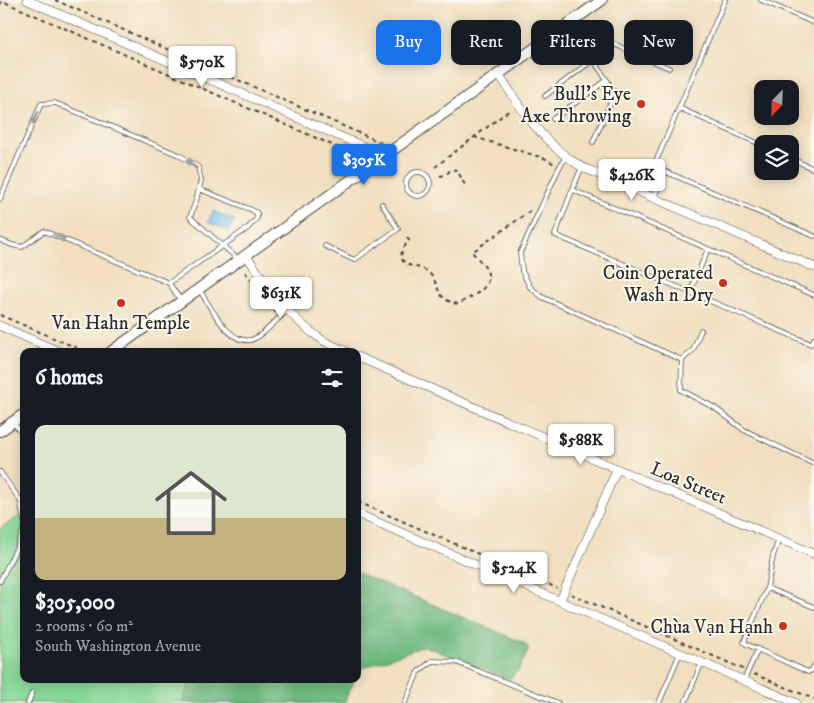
<!DOCTYPE html>
<html lang="en">
<head>
<meta charset="utf-8">
<style>
  :root { --surface:#171b24; --page:#20242c; --text:#f1f3f6; --muted:#9ea1a6; --accent:#1a73e8 }
  body { margin:0; font-family:"IM FELL DW Pica",serif; background:var(--page); color:var(--text); height:100vh; display:flex; flex-direction:column; font-size:19px; white-space:nowrap }
  * { box-sizing:border-box; margin:0 }
  p { font-size:16px; color:var(--muted) }
  .icon { flex:none; width:28px; height:28px; fill:none; stroke:currentColor; stroke-width:2; stroke-linecap:round; stroke-linejoin:round }
  .map { position:relative; flex:1; overflow:hidden }
  .side { position:absolute; left:20px; top:348px; width:341px; height:335px; display:flex; flex-direction:column; background:var(--surface); border-radius:10px; box-shadow:0 2px 12px #0003 }
  .side>* { flex:none }
  .top-card { position:absolute; left:376px; top:20px; width:362px; height:45px; display:flex; gap:10px }
  .needle { width:32px; rotate:203deg }
  .fabs { position:absolute; left:754px; top:80px; display:grid; gap:10px }
  .fabs a { display:grid; place-items:center; width:45px; height:45px; border-radius:10px; background:var(--surface); box-shadow:0 2px 12px #0003; font-size:25px }
  .price { position:absolute; translate:-50% -42px; padding:0 11px; border-radius:5px; background:#fff; color:#222; font-size:16px; line-height:32px; filter:drop-shadow(0 1px 2px #0008) }
  .price::after { content:''; position:absolute; left:50%; top:30px; width:15px; height:11px; margin-left:-8px; background:inherit; clip-path:polygon(0 0,100% 0,50% 100%) }
  .price.on { background:var(--accent); color:#fff }
  ul { padding:0; list-style:none }
  li { display:grid; align-content:center; gap:10px; height:265px; padding:0 15px }
  li span { display:grid; place-items:center; height:155px; border-radius:10px; color:#555 }
  li>.icon { margin-inline-start:auto }
  span .icon { width:90px; height:90px; fill:#fffc; stroke-width:1 }
  li b { font-size:21px }
  h2 { display:flex; justify-content:space-between; align-items:center; height:60px; padding:0 15px; font-size:21px }
  .pill { padding:0 18px; border-radius:10px; background:var(--surface); box-shadow:0 2px 12px #0003; font-size:18px; line-height:45px }
  .pill.on { background:var(--accent); color:#fff }
  .map>svg:first-child { display:block }
</style>
</head>
<body>
<div class="map">
<svg width="814" height="703" viewBox="0 0 814 703">
  <rect width="100%" height="100%" fill="#fbf7ec"/>
  <filter id="ink" filterUnits="userSpaceOnUse"><feTurbulence type="fractalNoise" baseFrequency=".02" numOctaves="2"/><feDisplacementMap in="SourceGraphic" scale="10" xChannelSelector="R" yChannelSelector="G"/><feConvolveMatrix kernelMatrix="1 2 1 2 8 2 1 2 1" color-interpolation-filters="sRGB"/></filter>
  <filter id="wash" filterUnits="userSpaceOnUse"><feTurbulence type="fractalNoise" baseFrequency=".0096" numOctaves="4" result="noise"/><feDisplacementMap in="SourceGraphic" scale="20" xChannelSelector="R" yChannelSelector="G"/><feGaussianBlur stdDeviation="1.12" result="paint"/><feColorMatrix in="noise" values="0 0 0 0 0 0 0 0 0 0 0 0 0 0 0 0 0 1.4 0 .05"/><feComposite in="paint" operator="in"/></filter>
  <g filter="url(#wash)">
    <rect width="100%" height="100%" fill="#f1dfc0"/>
    <path fill="#87d796" stroke="#598160" d="M24,513V679H330L320,703H0V529Z"/>
    <path fill="#6db87f" stroke="#4c7255" d="M358,573L524,643L529,649L518,671L510,679L424,646L360,669L358,674Z
      M191,679H355L344,703H182Z"/>
    <path fill="#72bdeb" stroke="#4e748b" d="M213,211L234,220L229,231L208,222Z"/>
  </g>
  <g filter="url(#ink)">
    <g fill="none" stroke-linecap="round" stroke-linejoin="round">
      <g stroke="#494641" stroke-width="5.5">
        <path id="lane" d="M725,0L679,108L762,145
          M761,0L814,23
          M571,25L615,93L593,142
          M545,96L614,44L669,68
          M553,119L607,80
          M565,158L559,168L520,253L522,271L530,287L542,297L682,360
          M790,158L814,169
          M582,167L573,188L575,191L814,295
          M664,171L654,166L679,108
          M406 184a12 12 0 1 1 24 0a12 12 0 1 1-24 0Z
          M573,188L555,235L811,344L814,339
          M654,198L664,171L814,236
          M0,199L41,104L55,103L179,155L198,167L201,180L196,201L190,217L239,260
          M0,240L12,245L22,247L44,231L169,283L181,301
          M325,246L354,260L398,229L382,204
          M169,283L248,228L257,218V213L252,210L199,189
          M199,289C210,306 233,355 259,336C269,329 278,318 288,310
          M690,292L708,249
          M701,330L693,350L682,360L681,390L715,408L744,430L814,464
          M13,422L24,436
          M0,472L20,500L24,521
          M0,581L18,545L24,529
          M767,588L773,556L779,539
          M814,607L767,588L744,642L746,644L808,672L812,670L814,666
          M744,680L758,649
          M28,703L32,693
          M405,703L418,672L432,661L456,662L558,703
          M659,703L680,653
          M685,703L702,662"/>
      </g>
      <g stroke="#494641" stroke-width="9">
        <path id="street" d="M27,0L385,156
          M499,74C521,110 544,145 582,167L814,267
          M246,255C268,286 289,318 321,339C328,344 337,347 345,351
          M0,326L58,351
          M358,357L814,554
          M358,514L796,703
          M560,601L617,469"/>
      </g>
      <g stroke="#494641" stroke-width="12">
        <path id="secondary" d="M112,351L602,0
          M0,431L24,414"/>
      </g>
      <path stroke="#494641" stroke-width="2" stroke-dasharray="4 4" stroke-linecap="butt" d="M55,0L382,143
        M0,5L2,1L362,158
        M474,137L547,159L554,164
        M435,167L511,109
        M440,176L446,175L451,169L456,170C461,175 461,180 466,186
        M407,238L409,240C405,246 398,254 403,261C409,268 421,266 428,272C442,285 433,299 458,304C468,298 495,288 487,271C484,264 477,258 472,252L530,211L532,212
        M245,272L276,312
        M0,315L84,351
        M358,502L557,588
        M571,594L743,669
        M754,674L814,699"/>
      <use href="#lane" stroke="#fff" stroke-width="4"/>
      <use href="#street" stroke="#fff" stroke-width="8"/>
      <use href="#secondary" stroke="#fff" stroke-width="10"/>
    </g>
    <defs><path id="oneway-solid" d="M-6-.8H1V-3.2L6.5 0L1 3.2V.8H-6Z" transform="scale(1.25)"/></defs>
    <g fill="#a0a0a0">
      <use href="#oneway-solid" transform="translate(35 118) rotate(113)"/>
      <use href="#oneway-solid" transform="translate(192 164) rotate(-143)"/>
      <use href="#oneway-solid" transform="translate(59 237) rotate(23)"/>
    </g>
  </g>
  <g fill="#c8321e" stroke="#fbf7ec" stroke-width="2">
    <circle cx="641" cy="104" r="5"/>
    <circle cx="723" cy="283" r="5"/>
    <circle cx="121" cy="303" r="5"/>
    <circle cx="783" cy="626" r="5"/>
  </g>
  <g text-anchor="middle" stroke-width="4" stroke-linejoin="round" paint-order="stroke">
    <g font-size="19" fill="#2b2b2b" stroke="#fbf7ec" text-anchor="end">
      <text x="631" y="100">Bull's Eye<tspan x="631" dy="22">Axe Throwing</tspan></text>
      <text x="713" y="279">Coin Operated<tspan x="713" dy="22">Wash n Dry</tspan></text>
      <text x="121" y="329" text-anchor="middle">Van Hahn Temple</text>
      <text x="773" y="633">Chùa Vạn Hạnh</text>
    </g>
    <g font-size="19" fill="#2b2b2b" stroke="#fbf7ec">
      <text transform="translate(689 482) rotate(23)" y="7">Loa Street</text>
    </g>
  </g>
</svg>
<div class="fabs">
<a><svg class="needle" viewBox="-14 -14 28 28"><path d="M0-13l5 13h-10z" fill="#e53935"/><path d="M0 13l5-13h-10z" fill="#9ea1a6"/></svg></a>
<a><svg class="icon" aria-label="layers" viewBox="0 0 24 24"><path d="M12 4l9 5-9 5-9-5zM3 14l9 5 9-5"/></svg></a>
</div>
<b class="price" style="left:202px;top:88px">$570K</b>
<b class="price on" style="left:364px;top:186px">$305K</b>
<b class="price" style="left:632px;top:201px">$426K</b>
<b class="price" style="left:281px;top:319px">$631K</b>
<b class="price" style="left:581px;top:466px">$588K</b>
<b class="price" style="left:514px;top:594px">$524K</b>
<div class="top-card">
<a class="pill on">Buy</a>
<a class="pill">Rent</a>
<a class="pill">Filters</a>
<a class="pill">New</a>
</div>
<section class="side">
<h2>6 homes<svg class="icon" aria-label="filters" viewBox="0 0 24 24"><path d="M4 7h16M4 17h16"/><circle cx="9" cy="7" r="2"/><circle cx="15" cy="17" r="2"/></svg></h2>
<ul>
<li><span style="background:linear-gradient(#dfe7d0 60%,#c2b280 0)"><svg class="icon" aria-label="home" viewBox="0 0 24 24"><path d="M3 11l9-7 9 7M6 9v11h12V9"/></svg></span><div><b>$305,000</b><p>2 rooms · 60 m²</p><p>South Washington Avenue</p></div></li>
</ul>
</section>
</div>
</body>
</html>
